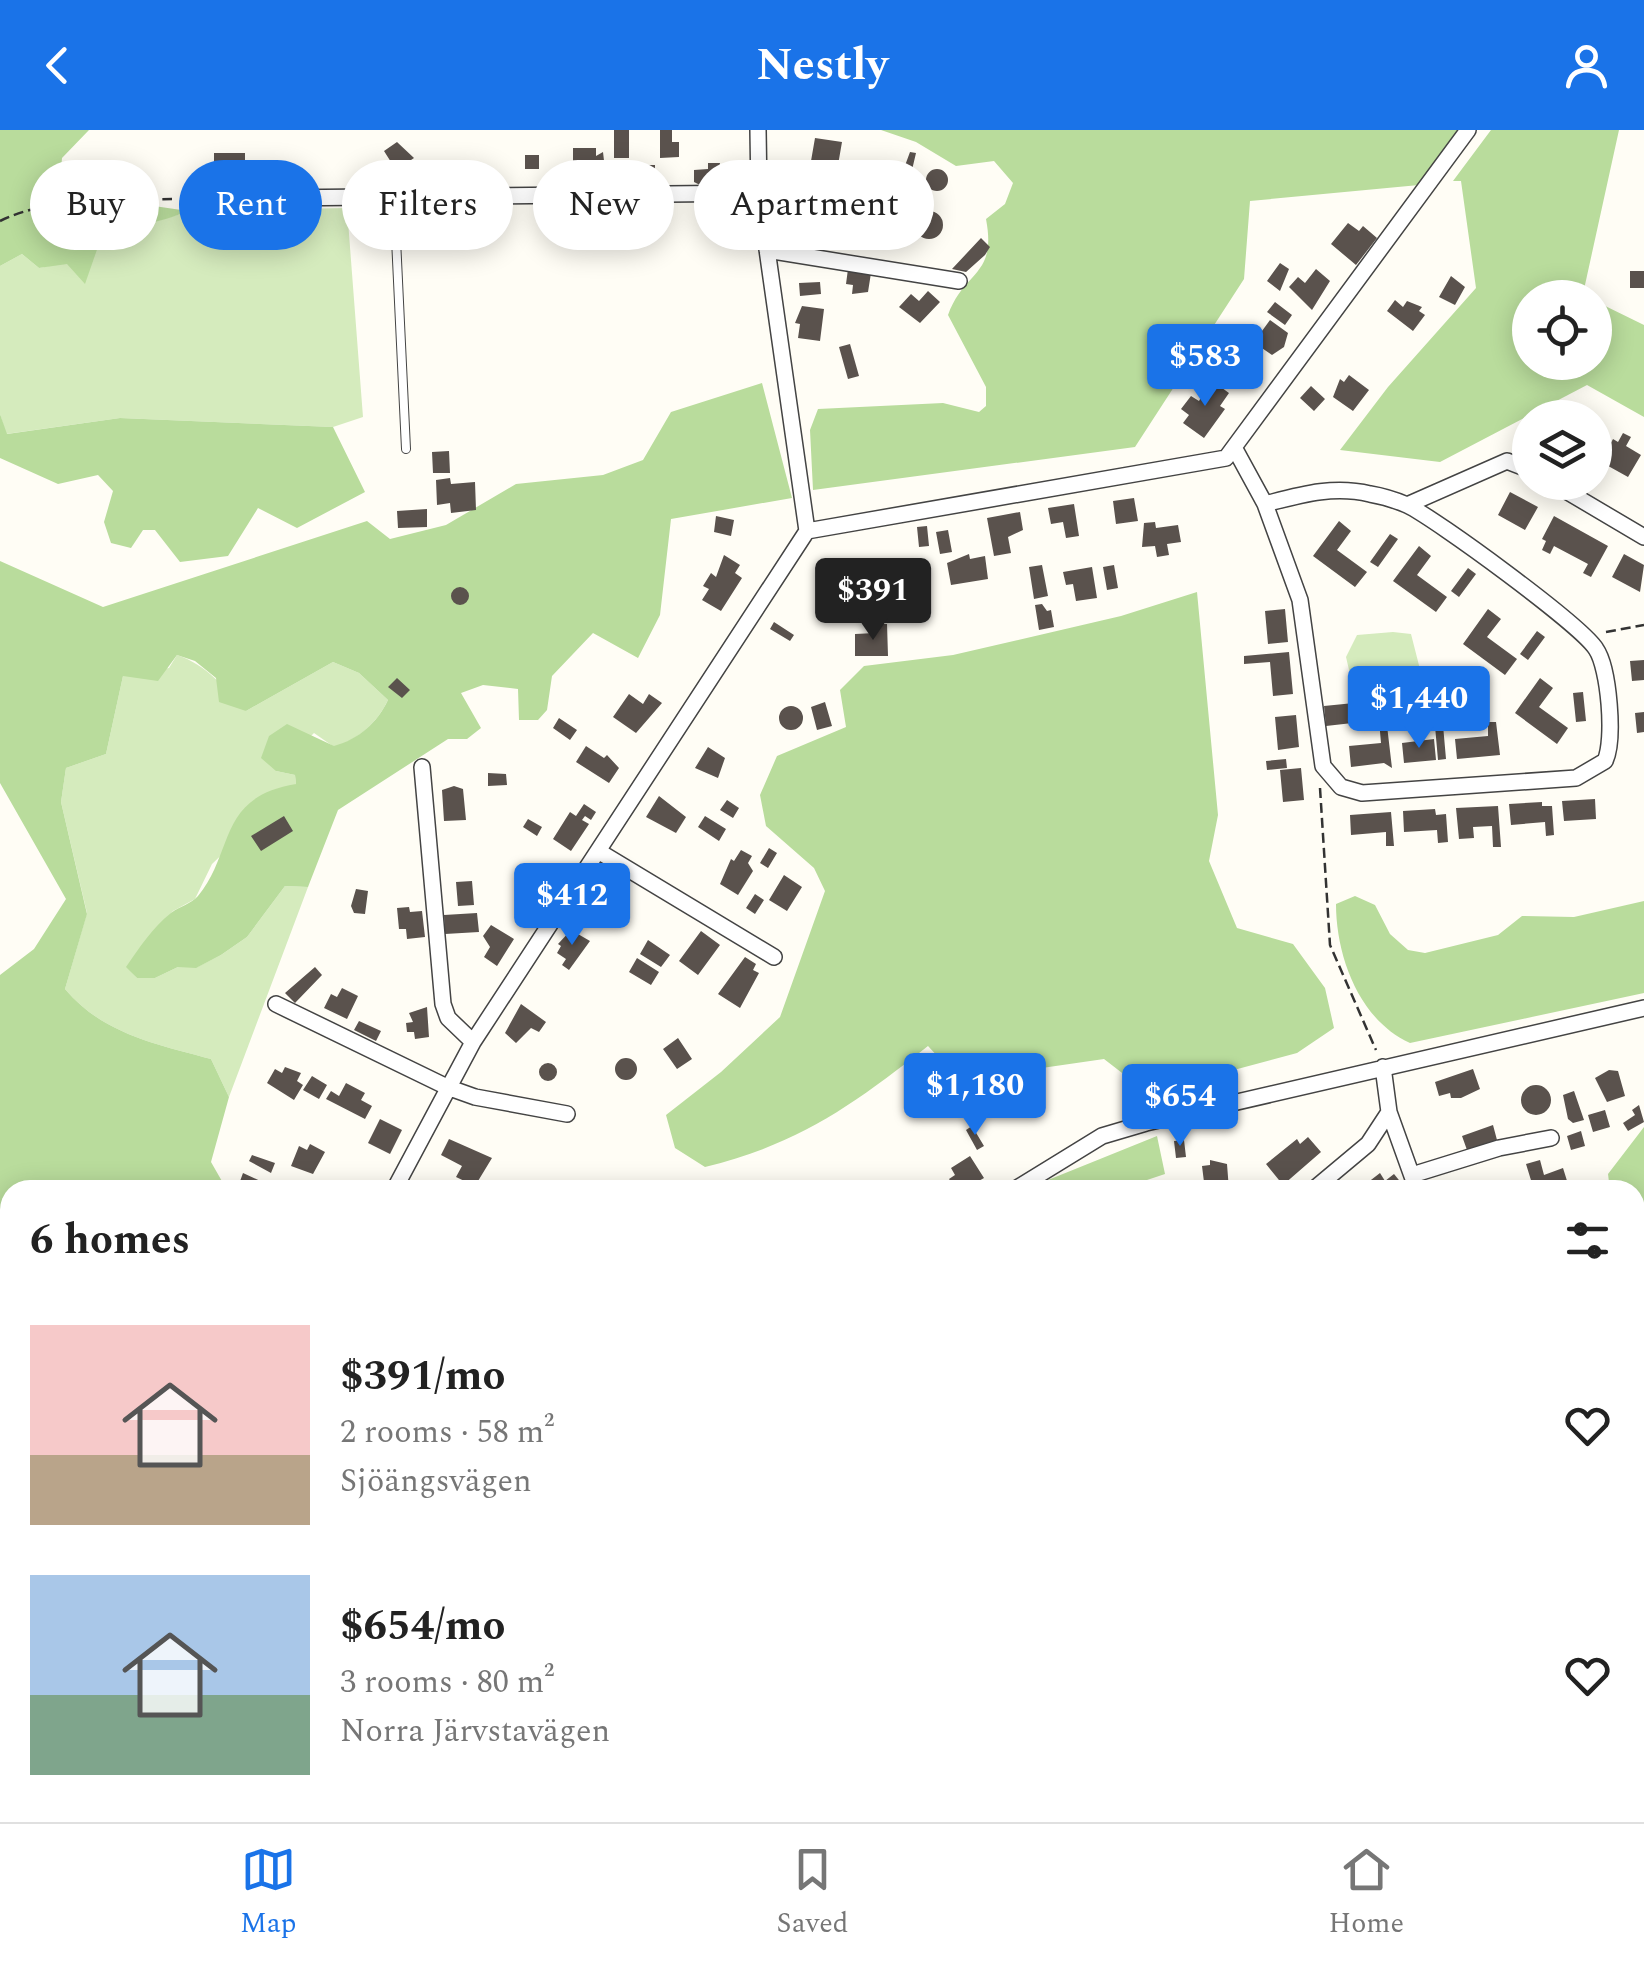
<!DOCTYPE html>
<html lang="en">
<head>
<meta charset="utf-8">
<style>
  :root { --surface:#fff; --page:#f6f6f6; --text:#222; --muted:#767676; --line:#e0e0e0; --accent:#1a73e8 }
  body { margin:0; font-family:Spectral,serif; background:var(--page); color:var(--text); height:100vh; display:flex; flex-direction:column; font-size:38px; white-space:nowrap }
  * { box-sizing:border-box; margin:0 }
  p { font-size:32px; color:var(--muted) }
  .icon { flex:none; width:55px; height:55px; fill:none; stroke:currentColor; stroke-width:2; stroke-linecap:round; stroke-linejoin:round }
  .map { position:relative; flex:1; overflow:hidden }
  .sheet { position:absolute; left:0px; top:1050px; width:1645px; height:642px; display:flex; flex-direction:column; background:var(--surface); border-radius:30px 30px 0 0; box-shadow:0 5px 25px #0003 }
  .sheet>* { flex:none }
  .guide { position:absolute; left:30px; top:30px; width:1000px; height:90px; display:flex; gap:20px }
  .controls { position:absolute; left:1512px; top:150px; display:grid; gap:20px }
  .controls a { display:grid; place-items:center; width:100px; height:100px; border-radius:50%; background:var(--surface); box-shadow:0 5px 25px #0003; font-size:50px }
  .price { position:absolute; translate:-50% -85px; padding:0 22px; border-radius:10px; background:var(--accent); color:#fff; font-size:32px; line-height:65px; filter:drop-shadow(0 2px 5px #0008) }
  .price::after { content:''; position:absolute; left:50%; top:60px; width:30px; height:22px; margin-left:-15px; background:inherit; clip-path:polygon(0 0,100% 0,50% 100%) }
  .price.on { background:#222; color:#fff }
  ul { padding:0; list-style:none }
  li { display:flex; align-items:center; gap:30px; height:250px; padding:0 30px }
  li span { display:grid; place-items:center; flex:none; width:280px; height:200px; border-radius:0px; color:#555 }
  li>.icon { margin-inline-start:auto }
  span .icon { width:120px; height:120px; fill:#fffc; stroke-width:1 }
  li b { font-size:42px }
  h2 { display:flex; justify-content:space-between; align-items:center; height:120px; padding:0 30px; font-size:42px }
  .chip { padding:0 35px; border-radius:45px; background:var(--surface); box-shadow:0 5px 25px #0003; font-size:35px; line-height:90px }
  .chip.on { background:var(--accent); color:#fff }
  header { display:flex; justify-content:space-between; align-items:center; height:130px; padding:0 30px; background:var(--accent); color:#fff; font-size:45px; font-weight:700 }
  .tabs { display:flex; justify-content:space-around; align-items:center; height:140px; border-top:2px solid var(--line); background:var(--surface); font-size:28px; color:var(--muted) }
  .tabs a { display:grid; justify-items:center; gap:5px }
  .tabs .on { color:var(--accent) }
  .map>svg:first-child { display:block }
</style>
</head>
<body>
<header><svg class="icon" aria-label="back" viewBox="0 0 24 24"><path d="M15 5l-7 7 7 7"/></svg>Nestly<svg class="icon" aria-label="person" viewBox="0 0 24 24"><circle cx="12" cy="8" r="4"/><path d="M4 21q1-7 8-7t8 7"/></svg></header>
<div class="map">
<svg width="1644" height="1692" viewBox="0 0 1644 1692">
  <rect width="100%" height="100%" fill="#fffdf5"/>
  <path fill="#d5ebbd" d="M347,78L363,287L333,297L120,288L6,304L0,284V136L22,124L39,138C75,132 86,112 118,100C141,91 165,91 188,81Z
    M1393,502L1411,504L1423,551C1402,569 1379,567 1354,561L1346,527L1357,505Z
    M177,525C207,535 225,558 246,581L333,532L359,543L388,570C377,593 359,609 334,617L314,603L276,641L295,645L296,654L212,734L195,769L173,781L127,837L137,848H155L178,837H197L221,825L247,807L285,756L308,757L229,967L211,929C156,914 103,904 65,859L87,783L61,672L66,638L106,624L123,546L169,538Z"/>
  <path fill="#b9dc9c" d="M0,0H89L62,28L59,62L188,81C159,94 127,95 100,111L85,154L67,134L39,138L22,124L0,136Z
    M881,0H1459L1419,55L1250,71L1244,149L1135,317L813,360L810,300L818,279L943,273L979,282L986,276V257L948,185C965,139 997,147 986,89L1005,74L1013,53L994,31L956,36L916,12Z
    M1491,0H1619L1583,164L1588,167L1530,168V232H1595V171L1644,195V287L1587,255L1440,332L1340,320L1388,257L1476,158L1461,51H1453Z
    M762,253L792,368L671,389L660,485L638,528L593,503L552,546L547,580L538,590H519L518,559L483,555L461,563L481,598L467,609H448L338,680L308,757L285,756L247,807L221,825L196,838L178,837L155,848H137L126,837C140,817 152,798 171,783C180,776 191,774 198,766C235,721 217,667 296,654L295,645L276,641L261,628L269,606L287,594L334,616C359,609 377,593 388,570L359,543L333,532L246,581L219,572L216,548L195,531L177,525L158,551L123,546L106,624L66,638L61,672L87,784L65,859C103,904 156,914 211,929L229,967L211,1032L227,1060H10V1407L0,1402V845L34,819L66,769L0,653V431L103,477L367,391L390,409L446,395L516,354L603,345L643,330L671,282Z
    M0,284L7,304L120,288L333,297L365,362L297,398L258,378L228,426L180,432L155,400H143L131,418L111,413L104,392L113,361L98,345L58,354L0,328Z
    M1197,462L1218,685L1209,731L1237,798L1293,814L1325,858L1334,898L1297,923L1148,963L1104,929L1028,940L969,983L953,943L928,916C853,975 799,1014 705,1037L675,1018L666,985L721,942L780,887L825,761L814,738L766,696L760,665L777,626L846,597L840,560L864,536L953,525L1121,486Z
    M1355,766L1375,775L1390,804L1408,820L1425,823L1498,805L1522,786L1574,787L1644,771V863L1410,913C1359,890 1336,826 1336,774Z
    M1644,997V1167L1635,1175V1060H1610L1608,1044Z
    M1157,1006L1165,1044L1117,1060H1036L1048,1050Z
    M0,1512L10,1516V1682H677L709,1692H0Z
    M968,1683H1240V1692H994Z"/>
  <path fill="#5a524d" d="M614,0H629V28H614Z
    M660,0H672V12H679V27L660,28Z
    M815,8L842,12L838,35L811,31Z
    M397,12L414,28L396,40L384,21Z
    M573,18H596V26L603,22L606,48H573Z
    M910,22L916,23L908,57L892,58L897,40L903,41Z
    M214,23H245V32H257V43H245V49H214Z
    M525,25H539V39H525Z
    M708,33H720L719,39L732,42V53L702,56L694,52V40L708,39Z
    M637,35H655V57H630L629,40Z
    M926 50a11 11 0 1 1 22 0a11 11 0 1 1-22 0Z
    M842,70L876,75L872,96L856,97V93L848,91L850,82L840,80Z
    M783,80L817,86L813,109L804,107L803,115L794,114L795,106L787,104L788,96L780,95Z
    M915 95a14 14 0 1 1 28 0a14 14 0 1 1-28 0Z
    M1348,93L1359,101L1363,96L1377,108L1356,135L1331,114Z
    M981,108L990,117L985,125L966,142L952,139Z
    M1280,133L1289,139L1280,161L1267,151Z
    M848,139L871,143L868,162L852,164L853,155L846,154Z
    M1316,139L1330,151L1312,180L1289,157L1298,147L1305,153Z
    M1630,141H1644V158H1630Z
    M1451,146L1465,157L1455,175L1439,167Z
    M820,152L821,164L800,166L799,153Z
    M928,161L940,172L920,193L899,177L911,164L919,171Z
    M1395,170L1403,177L1407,171L1422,177L1419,181L1425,185L1413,201L1387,181Z
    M1275,172L1292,185L1285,195L1267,182Z
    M802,176L824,179L820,211L798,208L800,194L795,193Z
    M1270,190L1288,203L1284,217L1272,225L1246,207L1254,195L1262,201Z
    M850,214L859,246L848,249L839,217Z
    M1349,245L1369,260L1353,281L1333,267L1340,249L1344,252Z
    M1211,250L1229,263L1220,276L1225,279L1204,308L1183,293L1189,285L1181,279L1191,266L1199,271Z
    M1311,256L1325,269L1314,281L1300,268Z
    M1623,303L1631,307L1626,316L1641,325L1628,347L1601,332L1613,309L1618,312Z
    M449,321L450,343H433L432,322Z
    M450,348L451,354L475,352L476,380L451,383L450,373L437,375L436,350Z
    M1510,362L1538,377L1525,400L1498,385Z
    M1134,368L1138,391L1116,394L1113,371Z
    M1074,374L1079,406L1066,408L1063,392L1051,394L1048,378Z
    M427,379V397L398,398L397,381Z
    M1020,382L1023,400L1008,407L1011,423L994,426L987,388Z
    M716,386L734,390L731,406L714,402Z
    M1554,386L1608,416L1591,447L1583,443L1588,434L1554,416L1550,424L1542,420L1546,411L1542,409Z
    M1339,391L1351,401L1337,420L1367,442L1355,457L1313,426Z
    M1155,392L1156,398L1178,395L1181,412L1167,414L1169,425L1157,427L1155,416L1142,417L1144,393Z
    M927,396L929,416L919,417L917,397Z
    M948,400L952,422L940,424L936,402Z
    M1390,404L1398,409L1378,437L1370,432Z
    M1419,416L1431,426L1417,445L1447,467L1436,482L1393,451Z
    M969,424L970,429L985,426L988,449L951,455L947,433Z
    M1624,424L1644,435L1640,462L1612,447Z
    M724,425L740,435L735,443L742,448L721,481L702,470L709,459L703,456L711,443L716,447Z
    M875 443a12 12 0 1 1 24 0a12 12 0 1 1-24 0Z
    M1042,435L1048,466L1034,469L1029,437Z
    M1114,435L1118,458L1107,460L1103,437Z
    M1092,437L1097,468L1076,471L1073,454L1066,455L1063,442Z
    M1468,438L1476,444L1459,467L1451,461Z
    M856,455L857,466L833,470L831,459Z
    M451 466a9 9 0 1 1 18 0a9 9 0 1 1-18 0Z
    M1042,474L1047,481L1051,480L1054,497L1039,500L1035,475Z
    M870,477L871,486L850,490L848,480Z
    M1285,479L1288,512L1268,514L1265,481Z
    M1488,479L1501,489L1487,507L1517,529L1505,545L1463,514Z
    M774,492L794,505L790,511L770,499Z
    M874,494H887L888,526H855V504L875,503Z
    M1537,501L1545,507L1528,530L1520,524Z
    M1289,522L1293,564L1273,566L1270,532L1244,534V526Z
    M1644,530V550L1632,551L1630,531Z
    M397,548L410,560L402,568L388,557Z
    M1540,548L1553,558L1539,577L1568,598L1557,614L1515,583Z
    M1583,562L1586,591L1576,592L1573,563Z
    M629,564L643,574L649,564L662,573L636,603L613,587Z
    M1384,570L1392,638L1384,633L1351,637L1349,616L1381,613L1379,590L1326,596L1324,576Z
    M825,572L832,596L817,600L811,577Z
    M779 588a12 12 0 1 1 24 0a12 12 0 1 1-24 0Z
    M1644,582V602L1637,603L1635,583Z
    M1296,585L1299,617L1278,620L1275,587Z
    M559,588L577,600L570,610L553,598Z
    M1488,592H1496L1500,625L1457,629L1455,609L1488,606Z
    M1443,595L1446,629L1438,630L1435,596Z
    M1434,609L1436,630L1404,633L1402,613Z
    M586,616L604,628L607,625L619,638L609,653L576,632Z
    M708,617L725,628L718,648L695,638Z
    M1286,629L1287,638L1267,640L1266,631Z
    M1301,638L1304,670L1283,672L1280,640Z
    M488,643L506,644L507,655L488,656Z
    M454,656L463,659L466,690L444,691L442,660Z
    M659,666L686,687L676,703L646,687Z
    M1595,669L1596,689L1564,691L1562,671Z
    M727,670L739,678L733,688L720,680Z
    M1542,672V676H1552L1554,705L1546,706L1545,692L1511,695L1509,674Z
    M584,674L596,682L591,690L585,686L582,690L589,694L571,721L553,709L570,682L576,686Z
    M1498,676L1501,717H1493L1492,696L1473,697L1474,708L1459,709L1456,678Z
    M1435,679L1436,685L1446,684L1448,712L1438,713L1437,700L1404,702L1403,681Z
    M1391,682L1394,716H1386V702L1351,705L1350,685Z
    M284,686L293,701L261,721L251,706Z
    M705,686L726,699L719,711L698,697Z
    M528,689L542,697L537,706L523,697Z
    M769,718L777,723L768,738L760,733Z
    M741,720L752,726L748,733L753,741L738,765L720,754L731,729L734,731Z
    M532,741L550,753L534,779L516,767Z
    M784,745L802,757L787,781L769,770Z
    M472,751L474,775L458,776L456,752Z
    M597,752L626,772L617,786L589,773Z
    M356,759L368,761L365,784L354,783L351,776Z
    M755,764L764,770L755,784L746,778Z
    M409,777L410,782L422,781L425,807L407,809L406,799H399L397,778Z
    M477,783L479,802L445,804L444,785Z
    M491,795L514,809L497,836L484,827L490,817L483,806Z
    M571,800L590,811L569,840L562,835L566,829L557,823L561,816L558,814Z
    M701,801L720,815L698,845L679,831Z
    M648,810L670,825L661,837L640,824Z
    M745,827L756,834L753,840L759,843L740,878L718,864Z
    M637,828L659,842L651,855L629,842Z
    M315,837L322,845L295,873L285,863Z
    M342,858L358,866L347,889L324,878L331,864L337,867Z
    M521,874L546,892L539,902L531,898L516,913L505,903Z
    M427,877L429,907L415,909L414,902H407L406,893L413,892L409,883Z
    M359,891L381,901L376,911L354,900Z
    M678,908L692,929L677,939L663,919Z
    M615 939a11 11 0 1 1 22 0a11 11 0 1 1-22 0Z
    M539 942a9 9 0 1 1 18 0a9 9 0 1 1-18 0Z
    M285,937L301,943L297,951L303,955L294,970L267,953L275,939L282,943Z
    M1473,939L1480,959L1461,968H1451L1450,963L1439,966L1435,952Z
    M1609,940L1618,941L1625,966L1607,972L1595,948Z
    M312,946L327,955L319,969L303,960Z
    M346,953L365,963L361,970L372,976L365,989L326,969L331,961L339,966Z
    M1521 970a15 15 0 1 1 30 0a15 15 0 1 1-30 0Z
    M1574,961L1584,990L1573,993L1568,989L1563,965Z
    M1639,975L1644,992L1628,1001L1623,993L1635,985L1632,980Z
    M1605,980L1610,997L1593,1002L1588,985Z
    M380,989L402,1000L390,1024L368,1013Z
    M1493,995L1497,1010L1467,1020L1462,1006Z
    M972,996L984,1016L977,1020L966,1000Z
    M1581,1001L1585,1016L1571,1020L1567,1006Z
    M1308,1007L1321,1022L1283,1055L1266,1034L1297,1009L1300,1014Z
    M449,1009L492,1028L475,1056L456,1047L462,1036L441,1025Z
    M1184,1010L1186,1027L1176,1028L1174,1011Z
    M310,1014L325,1022L313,1044L291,1036L299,1016L307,1020Z
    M252,1025L275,1033L271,1043L249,1031Z
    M970,1026L984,1048L977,1052L982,1060H944L953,1055L949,1049L955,1045L951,1038Z
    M1210,1030L1227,1034L1229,1060H1212L1211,1051L1204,1052L1202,1036L1210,1035Z
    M1540,1030L1544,1045L1563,1038L1568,1054L1556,1060H1534L1526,1034Z
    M243,1043L271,1056L269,1060L239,1054Z
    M1380,1043L1385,1051L1394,1044L1407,1060H1358Z
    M1635,1349L1644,1360V1423L1636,1413L1644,1407L1635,1397Z
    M1644,1478V1527L1635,1521V1481L1640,1485Z
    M1450,1682H1467L1460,1692H1443Z"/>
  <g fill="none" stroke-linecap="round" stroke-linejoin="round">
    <g stroke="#444" stroke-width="10">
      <path id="service" d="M394,67L406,319
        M1635,1437V1446
        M1635,1536L1644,1542
        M1385,1682L1400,1692
        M1356,1692L1363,1682"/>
    </g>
    <g stroke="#444" stroke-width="18">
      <path id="minor" d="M189,69L759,63
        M767,120L959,151
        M1235,319L1265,374L1300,470L1323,636L1341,657L1362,663L1576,648L1605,631C1615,610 1609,538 1596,519C1581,495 1436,389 1407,375C1395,370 1382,366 1370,364C1333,355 1300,365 1265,374
        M1551,352L1644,407
        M1407,375L1507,331L1530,340
        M807,401L1226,328L1468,0
        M422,637L443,874L448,888L473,912
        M598,721L774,827
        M276,874L447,957L475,967L567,984
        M1389,982L1417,1060
        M1412,1045L1499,1018L1551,1008
        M394,1060L473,912L807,401L759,63L758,0
        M1014,1060L1102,1006L1146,993L1644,878
        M1313,1060L1368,1014L1389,982L1383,937
        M1614,1682L1629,1692"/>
    </g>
    <g stroke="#444" stroke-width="22">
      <path id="tertiary" d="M0,1481L10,1485
        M767,1682L795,1692"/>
    </g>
    <path stroke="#333" stroke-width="2.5" stroke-dasharray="10 5" stroke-linecap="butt" d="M0,91C52,66 116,70 172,69
      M1606,502L1644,495
      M1320,658L1330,815L1376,920
      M1635,1108L1644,1101
      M1635,1304L1644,1311
      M1635,1318L1643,1312
      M0,1437L10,1442
      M0,1460L10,1454
      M0,1627L10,1636
      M65,1682L76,1692
      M904,1682L933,1692
      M1138,1682L1143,1692
      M1282,1683L1303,1692
      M1238,1692L1279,1682"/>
    <use href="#service" stroke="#fff" stroke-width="8"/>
    <use href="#minor" stroke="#fff" stroke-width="15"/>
    <use href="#tertiary" stroke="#fff" stroke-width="20"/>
  </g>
</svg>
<div class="controls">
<a><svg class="icon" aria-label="locate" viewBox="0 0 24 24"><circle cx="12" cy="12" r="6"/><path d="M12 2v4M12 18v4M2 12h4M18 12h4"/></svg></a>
<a><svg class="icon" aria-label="layers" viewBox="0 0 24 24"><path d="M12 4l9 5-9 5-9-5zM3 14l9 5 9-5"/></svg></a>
</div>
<b class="price" style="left:1205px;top:279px">$583</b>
<b class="price on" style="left:873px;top:513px">$391</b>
<b class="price" style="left:1419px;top:621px">$1,440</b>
<b class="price" style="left:572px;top:818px">$412</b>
<b class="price" style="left:975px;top:1008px">$1,180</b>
<b class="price" style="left:1180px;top:1019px">$654</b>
<div class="guide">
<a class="chip">Buy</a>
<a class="chip on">Rent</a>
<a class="chip">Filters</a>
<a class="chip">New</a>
<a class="chip">Apartment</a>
</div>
<section class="sheet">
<h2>6 homes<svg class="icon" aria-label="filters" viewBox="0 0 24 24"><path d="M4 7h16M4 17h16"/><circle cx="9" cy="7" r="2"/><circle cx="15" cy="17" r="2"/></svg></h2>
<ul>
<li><span style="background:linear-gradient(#f6c9c9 65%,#b9a48a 0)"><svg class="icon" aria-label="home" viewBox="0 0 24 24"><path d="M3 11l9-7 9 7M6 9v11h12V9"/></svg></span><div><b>$391/mo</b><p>2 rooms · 58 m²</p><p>Sjöängsvägen</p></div><svg class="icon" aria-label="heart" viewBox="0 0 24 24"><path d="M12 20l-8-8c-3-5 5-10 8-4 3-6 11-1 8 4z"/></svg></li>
<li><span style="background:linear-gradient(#a9c7e8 60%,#7fa58c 0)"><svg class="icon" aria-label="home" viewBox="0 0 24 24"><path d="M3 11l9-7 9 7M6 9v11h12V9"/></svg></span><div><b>$654/mo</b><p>3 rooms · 80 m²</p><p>Norra Järvstavägen</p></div><svg class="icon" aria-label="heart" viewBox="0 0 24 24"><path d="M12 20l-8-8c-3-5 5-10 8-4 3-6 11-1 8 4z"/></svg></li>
</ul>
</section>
</div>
<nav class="tabs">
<a class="on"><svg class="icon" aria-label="map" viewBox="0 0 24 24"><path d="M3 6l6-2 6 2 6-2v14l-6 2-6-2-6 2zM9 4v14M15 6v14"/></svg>Map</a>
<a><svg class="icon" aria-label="saved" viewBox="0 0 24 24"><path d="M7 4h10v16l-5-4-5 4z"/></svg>Saved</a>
<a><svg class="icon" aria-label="home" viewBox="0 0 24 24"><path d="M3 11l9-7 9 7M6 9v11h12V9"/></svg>Home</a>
</nav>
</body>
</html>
